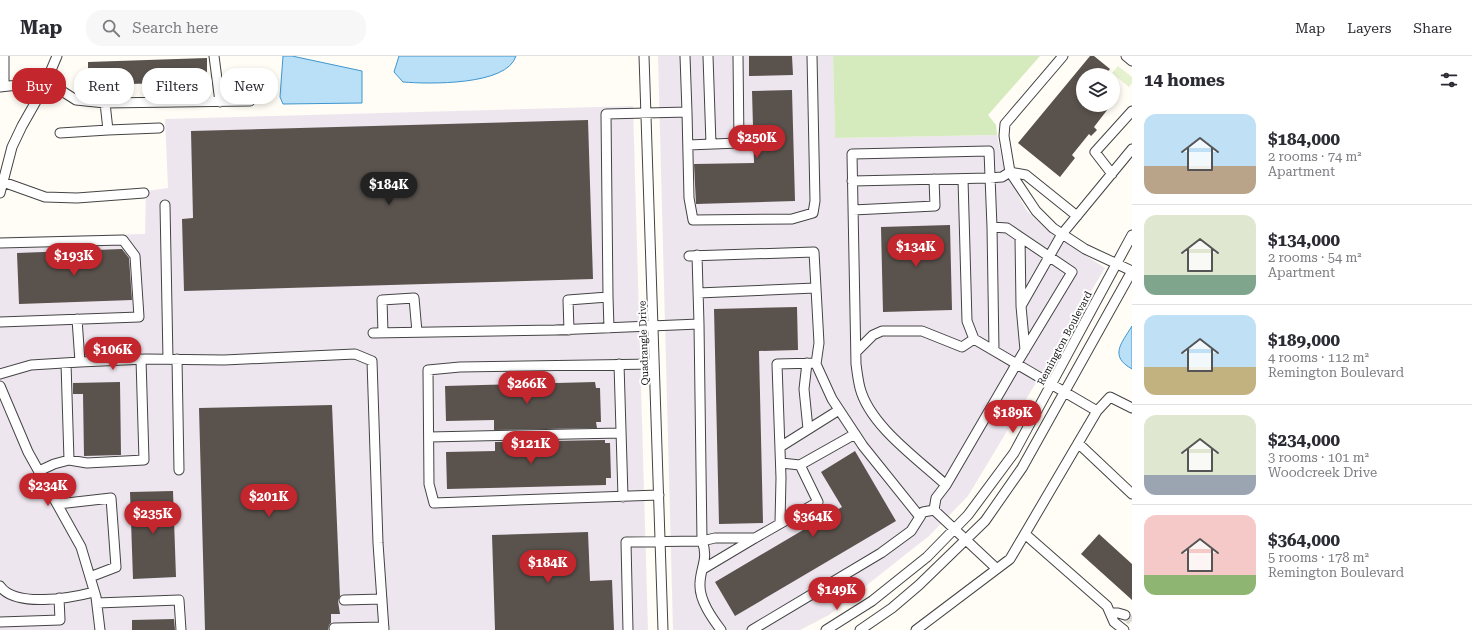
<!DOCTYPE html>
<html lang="en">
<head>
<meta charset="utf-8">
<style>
  :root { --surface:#fff; --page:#f7f7f7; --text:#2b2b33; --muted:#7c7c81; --line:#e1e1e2; --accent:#c4262e }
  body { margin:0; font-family:"Roboto Serif",serif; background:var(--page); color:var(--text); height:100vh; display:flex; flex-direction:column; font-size:15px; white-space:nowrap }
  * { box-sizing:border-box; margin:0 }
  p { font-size:13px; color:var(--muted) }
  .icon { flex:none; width:22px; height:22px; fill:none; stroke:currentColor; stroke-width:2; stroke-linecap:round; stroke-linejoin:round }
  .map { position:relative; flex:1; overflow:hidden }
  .sheet { display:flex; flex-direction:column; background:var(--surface); width:340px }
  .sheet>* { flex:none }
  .guide { position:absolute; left:12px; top:12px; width:380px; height:36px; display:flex; gap:8px }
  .buttons { position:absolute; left:1076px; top:12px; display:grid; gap:8px }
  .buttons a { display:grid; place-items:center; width:44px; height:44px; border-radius:50%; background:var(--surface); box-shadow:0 2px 6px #0003; font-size:20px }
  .price { position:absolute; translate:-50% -34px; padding:0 9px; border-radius:14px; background:var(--accent); color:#fff; font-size:13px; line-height:26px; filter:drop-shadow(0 1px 2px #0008) }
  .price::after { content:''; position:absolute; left:50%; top:24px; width:12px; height:9px; margin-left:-6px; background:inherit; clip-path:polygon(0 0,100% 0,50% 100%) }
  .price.on { background:#222; color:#fff }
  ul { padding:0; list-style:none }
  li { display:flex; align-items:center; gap:12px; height:100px; padding:0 12px }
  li+li { border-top:1px solid var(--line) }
  li span { display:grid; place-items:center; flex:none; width:112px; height:80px; border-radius:12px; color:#555 }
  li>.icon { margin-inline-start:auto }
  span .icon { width:48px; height:48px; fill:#fffc; stroke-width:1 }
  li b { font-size:17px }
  h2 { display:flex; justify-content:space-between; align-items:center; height:48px; padding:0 12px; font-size:17px }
  .chip { padding:0 14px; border-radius:16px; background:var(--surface); box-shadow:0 2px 6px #0003; font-size:14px; line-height:36px }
  .chip.on { background:var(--accent); color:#fff }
  header { display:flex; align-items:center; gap:24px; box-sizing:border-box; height:56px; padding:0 20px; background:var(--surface); border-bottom:1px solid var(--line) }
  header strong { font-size:19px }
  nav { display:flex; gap:22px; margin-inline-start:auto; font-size:14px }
  .search { width:280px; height:36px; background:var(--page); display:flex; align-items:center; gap:10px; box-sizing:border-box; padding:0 14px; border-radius:16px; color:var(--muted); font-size:15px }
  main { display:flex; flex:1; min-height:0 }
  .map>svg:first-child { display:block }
</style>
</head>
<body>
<header>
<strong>Map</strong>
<div class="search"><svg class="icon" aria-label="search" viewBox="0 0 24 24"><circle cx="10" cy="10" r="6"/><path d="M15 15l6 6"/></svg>Search here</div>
<nav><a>Map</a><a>Layers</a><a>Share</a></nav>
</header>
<main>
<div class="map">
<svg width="1132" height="574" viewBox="0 0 1132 574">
  <rect width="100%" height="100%" fill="#fffdf5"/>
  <path fill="#eee6ef" d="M658,0H833L835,82L997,79L1002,104L1015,134L1027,155L1047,174L1105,212L968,440L929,480L829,559L800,574H673Z
    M633,50L648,574H0V181L145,178L146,135L168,132L165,63Z"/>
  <path fill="#d5ebbd" d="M833,0H1040L988,59L996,69L997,79L835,82Z"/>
  <path fill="#e6f2cf" d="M1118,10L1132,21V27L1129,31L1112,17Z"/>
  <path fill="#b9e0f7" stroke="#3f96cf" d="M283,0H292L362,15V47L283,48L280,41Z
    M399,0H516C507,30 428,28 403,26L394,16Z
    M1132,270V313C1109,300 1121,288 1132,270Z"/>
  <path fill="#5a524d" d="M749,0H792L793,19L749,20Z
    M1090,0H1094L1110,13L1105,19H1083V49H1111L1094,71L1097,74L1091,80L1089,78L1072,99L1075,102L1060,121L1018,87Z
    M207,2V26L88,29V6Z
    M792,34L795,145L696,148L694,108L754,107L752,35Z
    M588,64L593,223L184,235L182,163L193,162L191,75Z
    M950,169L952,254L883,256L881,171Z
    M122,193L129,202L132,244L19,248L17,197Z
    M797,251L798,294L759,295L763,467L719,468L714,253Z
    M120,326L121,399L84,400L83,338H73V327Z
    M595,326L596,332H600L601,366H596L597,372L494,374V364L446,365L445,330Z
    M332,349L340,540L338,545L340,558H331V567L329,569L328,574H205L199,352Z
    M605,384V387H610L611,422H606V429L447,433L446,396L495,395V386Z
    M855,395L896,465L735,560L715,526L842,451L821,416Z
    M173,435L176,521L133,523L130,436Z
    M588,476L590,525L612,524L614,574H495L492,479Z
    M1099,478L1132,508V544L1081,498Z
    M174,563L175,574H132V564Z"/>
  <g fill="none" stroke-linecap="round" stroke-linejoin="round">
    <path stroke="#dbdad3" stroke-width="9" stroke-dasharray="9 4.5" stroke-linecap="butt" d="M1125,559L1132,566"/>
    <g stroke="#444" stroke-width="11">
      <path id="minor" d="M4,0V30
        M214,0L220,46
        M644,0L663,574
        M685,0L687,56
        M708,0L711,88
        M1063,0L1005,68L1004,80L1010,116L1036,155L1053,172L1085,193L1132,215
        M1126,0L1132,5
        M0,31L18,29L43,33L54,30L76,44L105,47L250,45
        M105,47L108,74L159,72
        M60,77L108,74
        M688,89L739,87L738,0
        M1112,118L1095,96L1132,55
        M852,125L989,122L1002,121L1010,116L1026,119L1077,160
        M3,126L45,141L77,142L144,137
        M0,137L12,91L22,70L43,33L57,0
        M165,149L168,303
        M853,154L935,150L934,123
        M992,171L994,294
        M1020,181L1021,249
        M0,187L123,184L135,200L139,261L0,266
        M689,200L814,196L819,287L816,308L832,343L863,390L920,461
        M698,237L815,232
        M608,241L606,58L687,56L689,142L693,164L792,163L813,157L815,145L812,0
        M77,263L80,306
        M699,268L702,485L715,482H755L818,446L800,409L855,378
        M569,274L568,244L608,241L609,272
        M373,277L555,274L699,268L697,199
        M383,277L382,244L414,242L417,276
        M1025,294L1021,250L1062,178L1132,93
        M856,296L873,279L882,275H922L962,291L974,283
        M177,303L179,414
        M66,307L69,404
        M807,307L804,333L808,373
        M619,308L623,441
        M654,308L460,311L428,314L429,428L434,447L659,439
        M0,318L31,309L80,306L146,303L224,304L355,298L372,305L378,487L384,574
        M0,330L28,396L81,491L96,541L100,574
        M1097,355L1110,341L1132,352
        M429,381L621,377
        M1078,387L1132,438
        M780,391L839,354
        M781,407L800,409
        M39,415L54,408L69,404L87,407L144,404L141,303
        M946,429C918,403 870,370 860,332C858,324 857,316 856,308L852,98L989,95L992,171L1007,172L1072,216L1017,307L946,429L936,442L934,454L997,513
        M58,448L111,442L116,511L90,521
        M780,467L781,422L777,308L816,307
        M1025,478L1107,550L1114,566L1124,574
        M703,513L755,482
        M0,530C15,552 71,542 94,536
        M344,544L382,543
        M97,547L179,544L181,574
        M1110,557H1118L1125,559
        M0,566L60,564L59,542
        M334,572L384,571
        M628,574L626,486L702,485C709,503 700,512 700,528C699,544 712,562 721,574
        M752,574L881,497L911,475L923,456L934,454
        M826,574L872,545L927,501L968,459L1014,397L1132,179
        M860,574L892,552L919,529L985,465L1022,412L1132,215
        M916,574L1010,503L1097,355L974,283L967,265L963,123"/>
    </g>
    <use href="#minor" stroke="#fff" stroke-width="9"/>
  </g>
  <g text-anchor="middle" stroke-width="4" stroke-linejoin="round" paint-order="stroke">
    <g font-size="10" fill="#111" stroke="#fff">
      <text transform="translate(1064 282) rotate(-62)" y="4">Remington Boulevard</text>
      <text transform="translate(643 287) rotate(-92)" y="4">Quadrangle Drive</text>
    </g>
  </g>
</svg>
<div class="buttons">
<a><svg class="icon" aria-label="layers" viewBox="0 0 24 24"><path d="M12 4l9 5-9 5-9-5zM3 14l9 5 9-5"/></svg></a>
</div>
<b class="price" style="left:757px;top:103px">$250K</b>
<b class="price on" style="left:389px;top:150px">$184K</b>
<b class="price" style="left:916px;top:212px">$134K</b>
<b class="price" style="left:74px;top:221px">$193K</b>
<b class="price" style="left:113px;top:315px">$106K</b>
<b class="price" style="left:527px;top:349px">$266K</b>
<b class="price" style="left:1013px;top:378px">$189K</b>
<b class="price" style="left:531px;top:409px">$121K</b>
<b class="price" style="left:48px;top:451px">$234K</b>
<b class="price" style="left:269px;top:462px">$201K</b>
<b class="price" style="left:153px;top:479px">$235K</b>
<b class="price" style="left:813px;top:482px">$364K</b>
<b class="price" style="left:548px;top:528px">$184K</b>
<b class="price" style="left:837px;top:555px">$149K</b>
<div class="guide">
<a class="chip on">Buy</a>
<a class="chip">Rent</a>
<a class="chip">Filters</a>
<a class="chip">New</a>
</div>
</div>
<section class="sheet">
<h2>14 homes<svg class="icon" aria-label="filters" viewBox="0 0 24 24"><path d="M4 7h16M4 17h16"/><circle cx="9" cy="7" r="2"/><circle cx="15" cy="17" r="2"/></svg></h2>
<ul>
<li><span style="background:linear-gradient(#bfe0f5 65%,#b9a48a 0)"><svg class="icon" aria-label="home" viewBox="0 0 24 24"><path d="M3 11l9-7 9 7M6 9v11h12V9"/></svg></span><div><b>$184,000</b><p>2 rooms · 74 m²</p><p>Apartment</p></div></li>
<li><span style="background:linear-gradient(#dfe7d0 75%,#7fa58c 0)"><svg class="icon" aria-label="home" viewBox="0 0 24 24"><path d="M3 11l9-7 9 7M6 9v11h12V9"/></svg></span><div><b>$134,000</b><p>2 rooms · 54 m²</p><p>Apartment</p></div></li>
<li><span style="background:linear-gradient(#bfe0f5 65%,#c2b280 0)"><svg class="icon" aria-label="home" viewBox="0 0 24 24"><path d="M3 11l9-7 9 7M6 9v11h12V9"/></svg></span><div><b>$189,000</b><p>4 rooms · 112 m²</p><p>Remington Boulevard</p></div></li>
<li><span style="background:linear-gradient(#dfe7d0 75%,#9aa5b1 0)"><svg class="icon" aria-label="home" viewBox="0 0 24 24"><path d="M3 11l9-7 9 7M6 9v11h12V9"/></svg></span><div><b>$234,000</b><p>3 rooms · 101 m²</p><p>Woodcreek Drive</p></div></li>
<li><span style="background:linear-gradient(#f6c9c9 75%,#8fb573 0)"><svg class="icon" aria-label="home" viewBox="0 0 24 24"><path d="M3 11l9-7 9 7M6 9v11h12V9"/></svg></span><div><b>$364,000</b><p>5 rooms · 178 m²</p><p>Remington Boulevard</p></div></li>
</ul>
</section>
</main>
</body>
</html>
